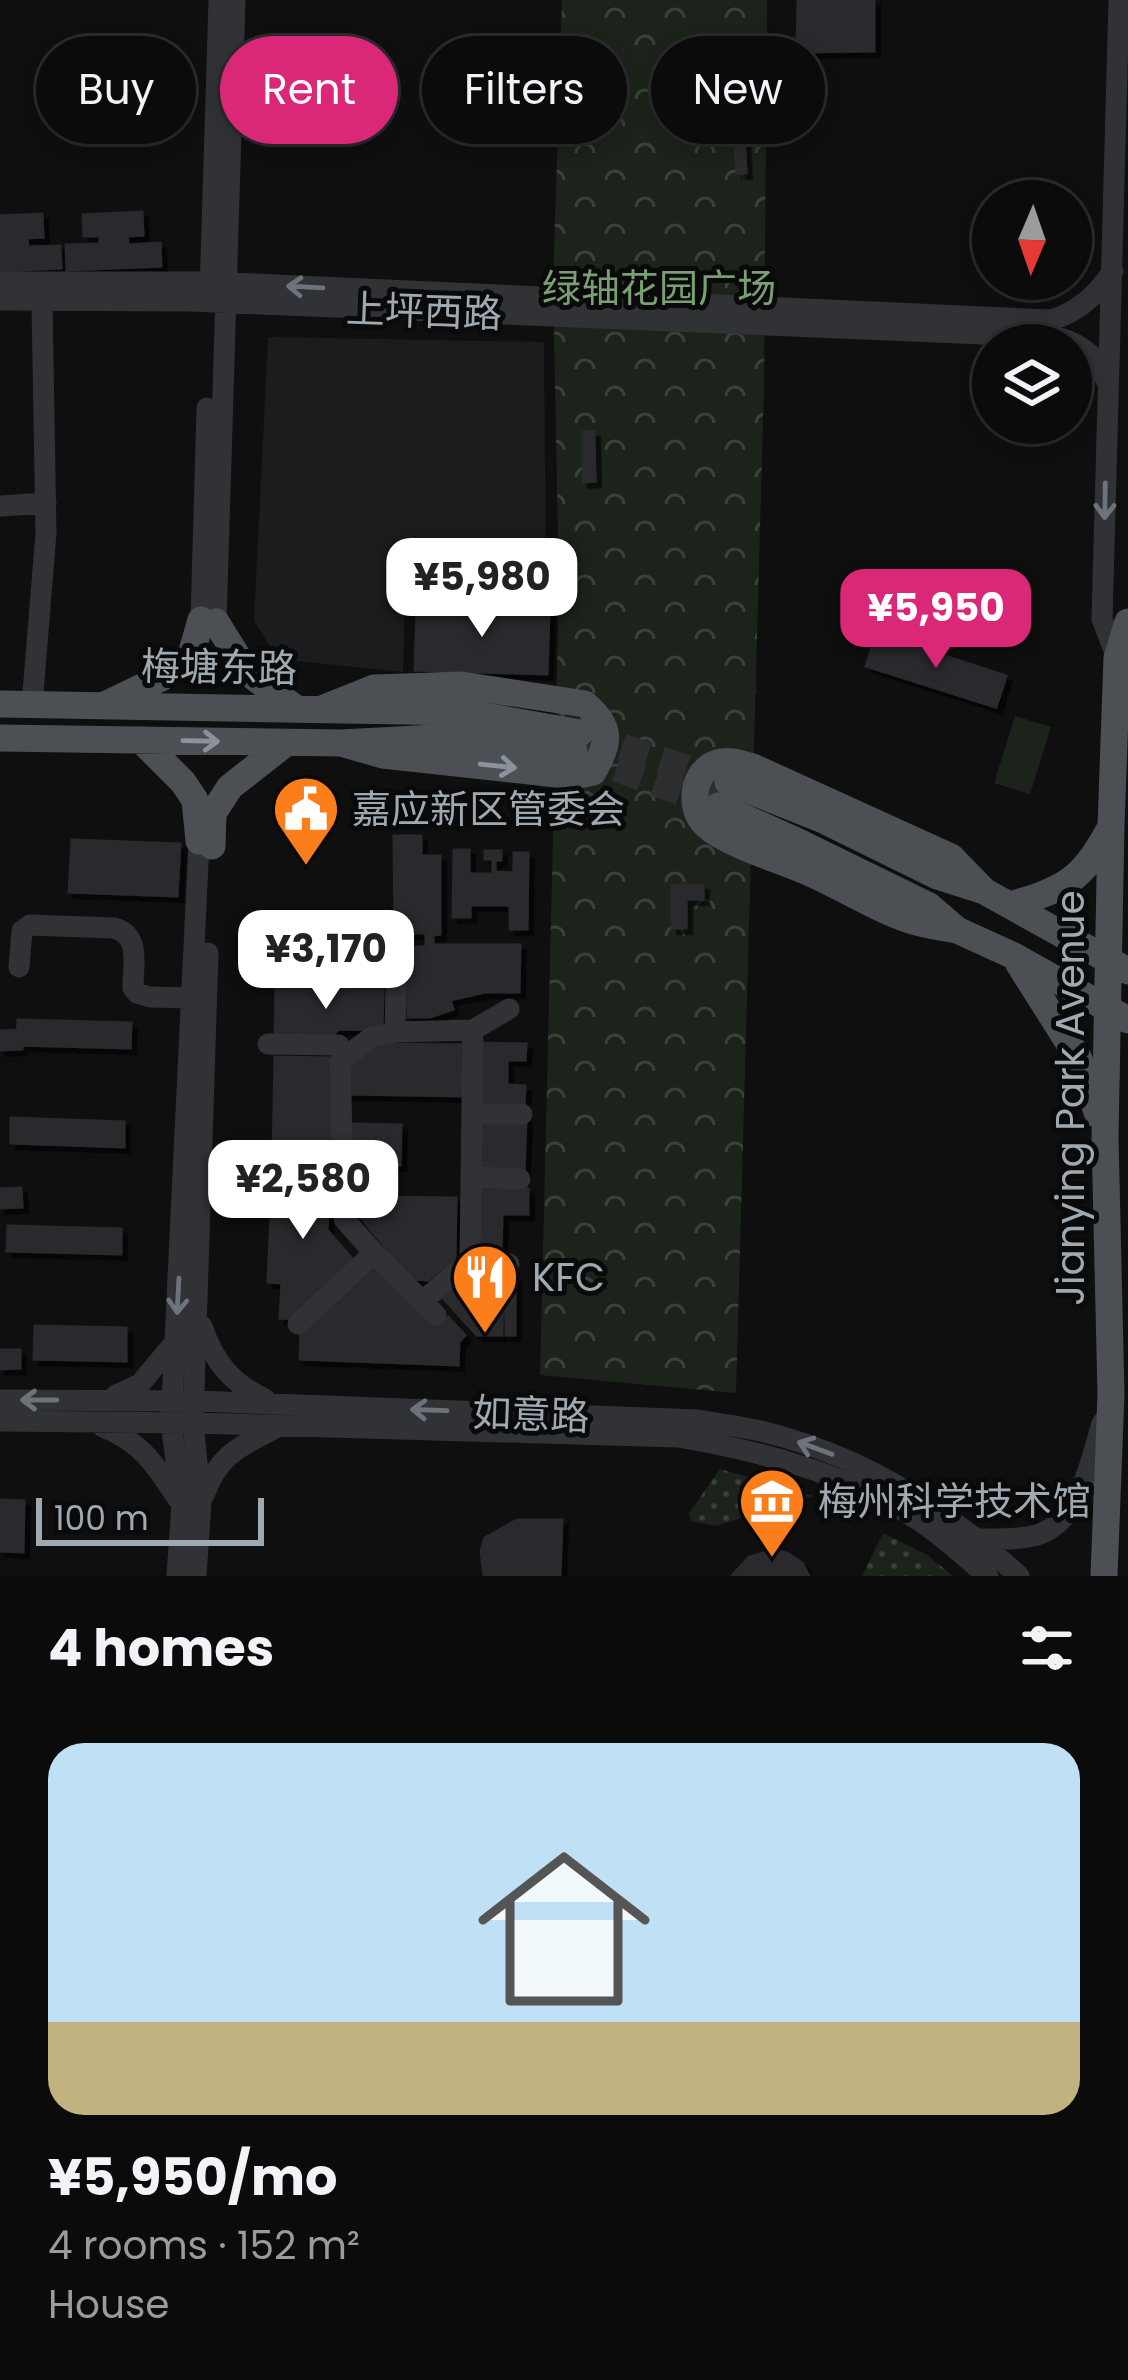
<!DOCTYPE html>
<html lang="en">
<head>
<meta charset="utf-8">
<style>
  :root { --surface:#0b0b0c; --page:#19191a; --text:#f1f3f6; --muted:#9a9b9d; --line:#2b2b2d; --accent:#db2777 }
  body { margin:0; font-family:Poppins,"Noto Sans SC",sans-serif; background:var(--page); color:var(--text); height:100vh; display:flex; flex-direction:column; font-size:45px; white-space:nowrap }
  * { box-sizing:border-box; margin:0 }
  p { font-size:39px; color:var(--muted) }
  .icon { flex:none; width:66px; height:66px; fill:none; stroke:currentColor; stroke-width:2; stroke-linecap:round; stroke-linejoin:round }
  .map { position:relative; height:1576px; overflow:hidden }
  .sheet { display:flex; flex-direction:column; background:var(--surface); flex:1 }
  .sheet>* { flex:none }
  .guide { position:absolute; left:36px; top:36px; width:1056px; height:108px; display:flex; gap:24px }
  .needle { width:78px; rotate:182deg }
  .tools { position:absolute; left:972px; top:180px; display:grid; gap:24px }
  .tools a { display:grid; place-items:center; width:120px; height:120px; border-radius:50%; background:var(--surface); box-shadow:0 6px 18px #0003,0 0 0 3px var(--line); font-size:60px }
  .scale { position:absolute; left:36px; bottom:30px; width:228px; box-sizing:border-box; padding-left:12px; border:6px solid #9fa9b2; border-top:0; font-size:33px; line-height:42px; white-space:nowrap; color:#9fa9b2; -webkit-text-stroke:9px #0a0a0b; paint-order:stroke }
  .price { position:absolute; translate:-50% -102px; padding:0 27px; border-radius:24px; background:#fff; color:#222; font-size:39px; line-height:78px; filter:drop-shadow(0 3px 6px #0008) }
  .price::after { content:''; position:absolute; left:50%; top:72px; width:36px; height:27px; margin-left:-18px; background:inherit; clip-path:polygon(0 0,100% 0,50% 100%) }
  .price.on { background:var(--accent); color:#fff }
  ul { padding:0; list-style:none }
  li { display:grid; align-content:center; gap:24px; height:636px; padding:0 48px }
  li span { display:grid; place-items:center; height:372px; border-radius:36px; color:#555 }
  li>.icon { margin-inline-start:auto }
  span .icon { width:216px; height:216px; fill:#fffc; stroke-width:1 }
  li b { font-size:51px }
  h2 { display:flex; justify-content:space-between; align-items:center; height:144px; padding:0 48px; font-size:51px }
  .chip { padding:0 42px; border-radius:54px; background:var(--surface); box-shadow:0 6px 18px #0003,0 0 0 3px var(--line); font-size:42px; line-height:108px }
  .chip.on { background:var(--accent); color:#fff }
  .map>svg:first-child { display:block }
</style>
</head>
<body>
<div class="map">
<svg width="1128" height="1576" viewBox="0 0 1128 1576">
  <defs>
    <pattern id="park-crowns" width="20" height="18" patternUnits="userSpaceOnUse" patternTransform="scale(3)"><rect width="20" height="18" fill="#1c231b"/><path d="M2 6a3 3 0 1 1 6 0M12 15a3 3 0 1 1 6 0" fill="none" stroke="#3a403a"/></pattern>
    <pattern id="garden-dots" width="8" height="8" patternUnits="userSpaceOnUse" patternTransform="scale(3)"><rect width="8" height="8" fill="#1c231b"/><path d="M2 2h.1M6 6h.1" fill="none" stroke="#3a403a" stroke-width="1.8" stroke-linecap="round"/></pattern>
    <filter id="shadow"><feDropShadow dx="5.5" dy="5.5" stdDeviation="0" flood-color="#0009"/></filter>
  </defs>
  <rect width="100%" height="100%" fill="#0f0f10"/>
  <path fill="#1b1c1d" d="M268,337L544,342L546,589L405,586L403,672L278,659L254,621Z"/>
  <path fill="url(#park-crowns)" d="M562,0H767L764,384L736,1393L540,1375L559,590L553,282Z"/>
  <path fill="url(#garden-dots)" d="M720,1469L814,1496L715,1526L691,1521L689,1513Z
    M883,1533L927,1555L953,1576H862Z"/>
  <path fill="#1c231b" d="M1015,716L1051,727L1030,794L994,783Z"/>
  <path fill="#2a2a2d" stroke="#292a2d" stroke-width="3" filter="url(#shadow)" d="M798,0H874V51L797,52Z
    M737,50L741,104L731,105L728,51Z
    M743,118L746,173H737L733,119Z
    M142,212L143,235L127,236L128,245L160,243L161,266L67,270L66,245L100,244V236H84L83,215Z
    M42,214L43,237L27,238L28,247L60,246L61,268L0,271V216Z
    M583,432H594L595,481L583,482Z
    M417,607L549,611L547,674L415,670Z
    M877,634L1006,676L996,707L866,666Z
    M394,836H421V856H440V934L433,935V945H520L519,992H485L450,1000L453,1009L430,1017H408L407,947H426V933H395Z
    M72,840L180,844L177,896L69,892Z
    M454,850H469V874H493V859H485V851H501V860H495V872L514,873V853H528L527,929H510V905H470V917H453Z
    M672,885H703V899H686V928H672Z
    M276,988L383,990L382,1030L339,1029L329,1038L275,1037Z
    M18,1020L131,1023L130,1048L17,1045Z
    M22,1030V1049L0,1050V1031Z
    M478,1043L526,1044L525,1060H507V1085L525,1086L524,1109L477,1107Z
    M377,1044L467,1045L466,1096L347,1094L348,1063Z
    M275,1057L333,1058L330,1160L273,1158Z
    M476,1116L526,1118L524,1173L474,1171Z
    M11,1118L124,1122V1147L11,1143Z
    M352,1124L401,1125L400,1165L351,1164Z
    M385,1125H401L400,1165H385Z
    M273,1173L330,1176L327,1230L355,1262L294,1319L280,1318L282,1283L268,1282Z
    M21,1188L22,1207L0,1208V1189Z
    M478,1188L528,1189V1214H502L501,1253L477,1252Z
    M360,1197L456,1198L455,1258L428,1280L411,1279L360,1216Z
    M8,1226L121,1229V1254L7,1251Z
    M373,1261L437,1327L448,1317L465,1335L459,1342L458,1365L300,1359L301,1330Z
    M465,1276L515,1277V1335H506V1312H502V1335H477L444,1299Z
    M35,1326L126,1328V1361L34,1359Z
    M0,1350H20V1368L0,1369Z
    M0,1500L24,1501L23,1552L0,1551Z
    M517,1520H562L560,1576H484L481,1551L485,1538Z
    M775,1550L789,1554L802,1563L809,1576H732L749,1557Z"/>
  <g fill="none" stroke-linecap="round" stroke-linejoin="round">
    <path stroke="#2c2e30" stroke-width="27" stroke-dasharray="27 14" stroke-linecap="butt" d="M583,734L724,781
      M578,754L716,805"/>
    <path stroke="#303236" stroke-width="21" d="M0,282H210L1051,320C1079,312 1097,294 1113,271
      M210,293L219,0
      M0,300L190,301L1057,337C1088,346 1094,356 1108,384
      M0,506L46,503
      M201,620L207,408
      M216,622L235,0
      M1117,658L1102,619L1119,0
      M32,705L46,533L42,304
      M19,967L22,931L30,925L114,928C141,935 133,965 133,988L137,993L150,997L192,998
      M395,1032L396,985
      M268,1044L339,1045
      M472,1114H522
      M270,1165L329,1167
      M471,1177L520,1179
      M470,1260L509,1264
      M423,1301L470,1260L473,1030
      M436,1315L374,1253L344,1219L340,1061L372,1037L395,1032L473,1030L509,1009
      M298,1324L374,1253
      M202,1326C213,1361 232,1384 265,1399
      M116,1395L140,1384L176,1341
      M0,1400L194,1401L698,1420C725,1425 754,1428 780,1436C872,1462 950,1512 1019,1576
      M0,1421L193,1423L678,1437C761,1451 844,1473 915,1518C941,1534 964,1557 988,1576
      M103,1427C143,1443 155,1465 178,1499
      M204,1495C220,1452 241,1447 279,1426
      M980,1539C999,1539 1018,1540 1037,1535C1080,1522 1091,1460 1102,1423
      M177,1576L182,1504L171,1423L199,843
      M196,1576L201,1502L193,1423L208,953"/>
    <path stroke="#4c5055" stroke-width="27" d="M216,622L247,672L294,707
      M0,704L462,712L580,733
      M107,704L163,677L191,655L201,620
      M324,708L374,688L461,685L585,704C612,728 610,741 593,772L574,776L383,755L341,743
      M0,738L341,743L455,737L574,752
      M141,740L183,782L195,800L199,841
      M728,782L821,819L937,876L984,891L1128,971
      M718,806L790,838L929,906L957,930L1014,956L1128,1020
      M212,846L213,813L230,787L286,743
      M1010,905C1064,889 1082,881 1109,830
      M957,930C945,928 932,926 920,923C884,914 843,887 808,872C780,860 728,845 706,825C688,809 692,771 717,763C729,759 742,764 753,767L951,857L984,891
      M1019,964L1079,1059L1098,1115
      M1104,1576L1111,1394L1105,1137L1111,826L1117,658L1128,622"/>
  </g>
  <defs><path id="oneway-shaft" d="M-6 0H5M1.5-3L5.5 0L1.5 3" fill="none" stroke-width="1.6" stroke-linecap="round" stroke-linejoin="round" transform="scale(3)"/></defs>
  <g stroke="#6d737a">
    <use href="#oneway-shaft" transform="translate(305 287) rotate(-177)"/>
    <use href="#oneway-shaft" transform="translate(1105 501) rotate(91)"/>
    <use href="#oneway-shaft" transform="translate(178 1296) rotate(93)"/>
    <use href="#oneway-shaft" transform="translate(39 1400) rotate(-180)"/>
    <use href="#oneway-shaft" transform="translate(429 1410) rotate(-178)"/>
    <use href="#oneway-shaft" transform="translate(815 1448) rotate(-160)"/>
  </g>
  <g stroke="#8a939b">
    <use href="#oneway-shaft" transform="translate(201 741) rotate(1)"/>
    <use href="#oneway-shaft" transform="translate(498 766) rotate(6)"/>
  </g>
  <defs>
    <g id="civic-pin" transform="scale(3.45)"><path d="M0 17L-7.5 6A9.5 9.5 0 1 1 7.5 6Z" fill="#fc7e1b" stroke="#0a0a0b"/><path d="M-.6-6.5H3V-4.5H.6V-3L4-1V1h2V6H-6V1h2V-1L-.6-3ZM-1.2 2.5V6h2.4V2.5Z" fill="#fff"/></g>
    <g id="restaurant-pin" transform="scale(3.45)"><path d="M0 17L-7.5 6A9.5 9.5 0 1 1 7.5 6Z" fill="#fc7e1b" stroke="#0a0a0b"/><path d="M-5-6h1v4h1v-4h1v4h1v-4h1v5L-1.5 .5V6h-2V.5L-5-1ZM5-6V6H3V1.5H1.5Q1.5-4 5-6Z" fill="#fff"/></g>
    <g id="museum-pin" transform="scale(3.45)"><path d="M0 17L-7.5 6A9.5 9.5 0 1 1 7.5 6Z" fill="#fc7e1b" stroke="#0a0a0b"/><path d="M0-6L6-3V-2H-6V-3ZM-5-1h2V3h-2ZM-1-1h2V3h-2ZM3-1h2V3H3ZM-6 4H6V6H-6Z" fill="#fff"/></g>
  </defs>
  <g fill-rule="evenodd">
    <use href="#civic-pin" x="306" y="809"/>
    <use href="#restaurant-pin" x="485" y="1277"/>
    <use href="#museum-pin" x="772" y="1501"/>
  </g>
  <g text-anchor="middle" stroke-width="10" stroke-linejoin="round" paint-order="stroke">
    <g font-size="39" fill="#7b9f74" stroke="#0a0a0b">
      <text x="659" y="302">绿轴花园广场</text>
    </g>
    <g font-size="39" fill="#9fa9b2" stroke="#0a0a0b">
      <text transform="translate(424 311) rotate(2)" y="14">上坪西路</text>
      <text transform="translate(219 667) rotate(1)" y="14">梅塘东路</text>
      <text transform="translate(1070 1098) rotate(-90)" y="14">Jianying Park Avenue</text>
      <text transform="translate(531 1414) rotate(2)" y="14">如意路</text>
    </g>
    <g font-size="39" fill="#9fa9b2" stroke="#0a0a0b" text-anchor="start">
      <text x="352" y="823">嘉应新区管委会</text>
      <text x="532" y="1291">KFC</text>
      <text x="818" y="1515">梅州科学技术馆</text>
    </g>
  </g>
</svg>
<div class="tools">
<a><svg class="needle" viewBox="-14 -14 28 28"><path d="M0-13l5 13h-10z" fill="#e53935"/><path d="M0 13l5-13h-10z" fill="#9a9b9d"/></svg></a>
<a><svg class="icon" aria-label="layers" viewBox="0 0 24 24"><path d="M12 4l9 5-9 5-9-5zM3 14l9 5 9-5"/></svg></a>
</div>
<div class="scale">100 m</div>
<b class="price" style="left:482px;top:640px">¥5,980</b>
<b class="price on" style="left:936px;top:671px">¥5,950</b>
<b class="price" style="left:326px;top:1012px">¥3,170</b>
<b class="price" style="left:303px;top:1242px">¥2,580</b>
<div class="guide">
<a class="chip">Buy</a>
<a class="chip on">Rent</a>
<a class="chip">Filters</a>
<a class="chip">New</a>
</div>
</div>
<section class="sheet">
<h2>4 homes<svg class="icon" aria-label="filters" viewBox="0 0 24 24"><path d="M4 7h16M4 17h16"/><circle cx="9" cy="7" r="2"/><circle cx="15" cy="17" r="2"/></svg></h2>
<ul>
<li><span style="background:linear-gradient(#bfe0f5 75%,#c2b280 0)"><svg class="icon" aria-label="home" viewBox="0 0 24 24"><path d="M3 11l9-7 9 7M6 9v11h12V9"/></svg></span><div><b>¥5,950/mo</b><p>4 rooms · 152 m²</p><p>House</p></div></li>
</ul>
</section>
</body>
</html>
